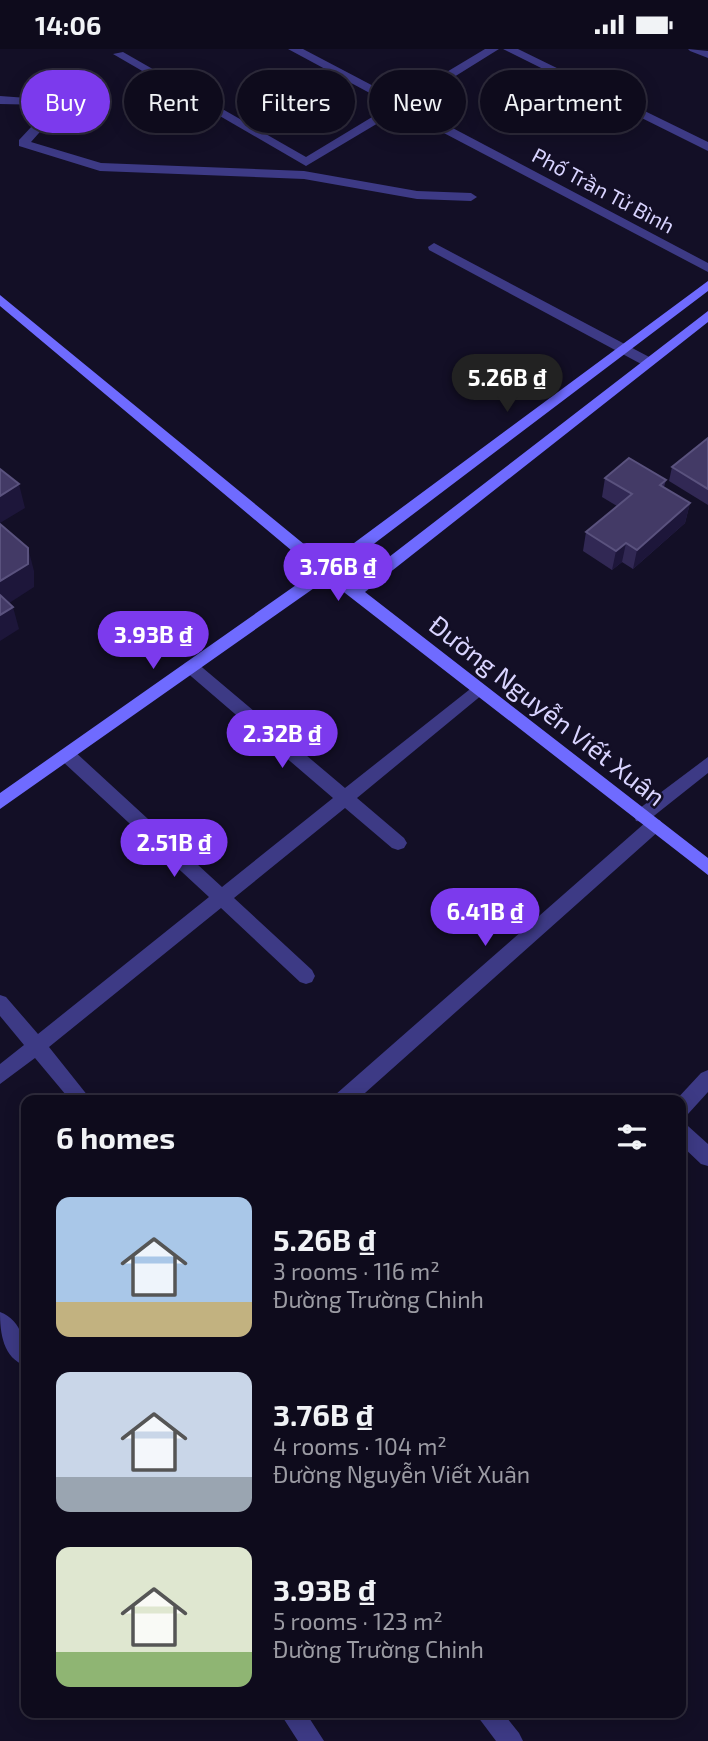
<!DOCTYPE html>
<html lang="en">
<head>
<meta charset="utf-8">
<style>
  :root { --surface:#0e0b1c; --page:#1c1929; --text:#f1f3f6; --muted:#9b9ba3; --line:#2e2b3b; --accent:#7c3aed }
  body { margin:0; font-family:"Exo 2",sans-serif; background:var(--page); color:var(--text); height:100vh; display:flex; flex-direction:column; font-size:26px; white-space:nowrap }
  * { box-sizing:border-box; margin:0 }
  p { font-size:23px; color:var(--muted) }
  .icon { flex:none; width:38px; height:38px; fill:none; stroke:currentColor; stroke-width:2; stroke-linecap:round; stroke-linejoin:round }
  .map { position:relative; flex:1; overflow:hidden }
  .panel { position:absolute; left:21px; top:1046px; width:665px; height:623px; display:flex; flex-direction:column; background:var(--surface); border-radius:14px; box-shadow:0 4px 18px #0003,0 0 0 2px var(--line) }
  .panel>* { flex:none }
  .top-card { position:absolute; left:21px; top:21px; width:667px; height:63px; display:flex; gap:14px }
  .price { position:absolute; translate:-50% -60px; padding:0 16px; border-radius:24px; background:var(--accent); color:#fff; font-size:23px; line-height:46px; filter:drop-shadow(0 2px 4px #0008) }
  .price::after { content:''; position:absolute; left:50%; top:42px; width:21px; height:16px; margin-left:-10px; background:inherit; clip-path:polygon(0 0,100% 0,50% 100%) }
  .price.selected { background:#222; color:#fff }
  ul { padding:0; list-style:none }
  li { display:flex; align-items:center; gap:21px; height:175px; padding:0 35px }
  li span { display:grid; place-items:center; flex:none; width:196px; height:140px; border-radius:14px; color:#555 }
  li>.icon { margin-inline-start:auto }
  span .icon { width:84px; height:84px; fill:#fffc; stroke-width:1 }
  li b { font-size:30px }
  h2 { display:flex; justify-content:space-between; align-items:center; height:84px; padding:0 35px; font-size:30px }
  .chip { padding:0 24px; border-radius:32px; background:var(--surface); box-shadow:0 4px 18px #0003,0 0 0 2px var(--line); font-size:24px; line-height:63px }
  .chip.selected { background:var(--accent); color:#fff }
  .status { display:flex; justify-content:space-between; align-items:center; height:49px; padding:0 35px; background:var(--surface); direction:ltr }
  .status svg { height:19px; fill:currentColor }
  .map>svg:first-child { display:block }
</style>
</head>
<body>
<div class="status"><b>14:06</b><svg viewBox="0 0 49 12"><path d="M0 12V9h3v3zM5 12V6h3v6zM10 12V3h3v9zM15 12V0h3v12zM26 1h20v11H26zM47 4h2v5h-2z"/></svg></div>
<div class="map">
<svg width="708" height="1692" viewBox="0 0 708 1692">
  <rect width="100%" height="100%" fill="#130f26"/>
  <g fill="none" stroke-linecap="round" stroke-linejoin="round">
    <path fill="#3d3a85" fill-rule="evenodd" d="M0,47L55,51L61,59L31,93L101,114L304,122L417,142L471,144L477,148L471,152L417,150L304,130L100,122L19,97V91L49,59L47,56L0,55Z"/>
    <path fill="#3d3a85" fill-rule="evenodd" d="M288,0H303L400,51L485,0H499L409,56L708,214V223L400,61L306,117L113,5L123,3L306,108L392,56Z
      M503,0H518L708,93V102Z
      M688,0L708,2V9L690,2Z
      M434,194L653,310L655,313L653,316H643L429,201L428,198Z
      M191,612L197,614L345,739L474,637L480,635L488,641L357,749L404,789L407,794L404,799L398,801L392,799L345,759L234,849L312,921L315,927L312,933L306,935L300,933L221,859L49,998L92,1052H71L35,1009L0,1035V1015L24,996L0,967V946L6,948L38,985L209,848L61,711L59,706L61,701H73L222,838L333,749L185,622L183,618L185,614Z
      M708,708V724L650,770L660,771L662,776L660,781L356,1052H333L335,1046L646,773L636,772L634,767L636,762Z
      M708,1021V1043L688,1065L681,1068V1052H675L701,1024Z
      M681,1074L688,1077L708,1095V1117L701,1115L681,1096Z
      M0,1263C23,1272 26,1296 26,1317C3,1309 0,1284 0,1263Z
      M280,1664H306L324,1692H298Z
      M475,1664H503L519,1684L523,1692H496Z"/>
    <path fill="#6f6bff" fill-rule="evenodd" d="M708,232V242L338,522L354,535L708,262V273L365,543L708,809V826L327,530L0,760V744L316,522L0,257V246L327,514Z"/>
  </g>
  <path fill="#312854" d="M708,389V456L669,432L672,418Z
    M605,429L666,431L664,438L690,454L685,474L633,520L622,513L612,521L583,502L586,483L617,457L602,448Z"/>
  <path fill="#1d163a" d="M19,435L25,459L0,474V447Z
    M690,454L685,474L633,520L637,501Z
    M626,494L622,513L612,521L616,502Z
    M28,499L34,522V538L0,560V532Z
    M13,558L19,580L0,592V566Z"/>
  <path fill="#433a66" stroke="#5a527e" stroke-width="2" d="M708,389V440L672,418Z
    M629,409L666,431L660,436L690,454L637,501L626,494L616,502L586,483L632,445L605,429Z
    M0,420L19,435L0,447Z
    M0,475L28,499V515L0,532Z
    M0,546L13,558L0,566Z"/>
  <g text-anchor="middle" stroke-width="5" stroke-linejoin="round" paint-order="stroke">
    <g font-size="21" fill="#d9d4ff" stroke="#130f26">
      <text transform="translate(603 142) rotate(28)" y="7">Phố Trần Tử Bình</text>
    </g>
    <g font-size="26" fill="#d9d4ff" stroke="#130f26">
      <text transform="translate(547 662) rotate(38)" y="9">Đường Nguyễn Viết Xuân</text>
    </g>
  </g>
</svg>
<b class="price selected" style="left:507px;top:365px">5.26B ₫</b>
<b class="price" style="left:338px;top:554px">3.76B ₫</b>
<b class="price" style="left:153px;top:622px">3.93B ₫</b>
<b class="price" style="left:282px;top:721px">2.32B ₫</b>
<b class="price" style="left:174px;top:830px">2.51B ₫</b>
<b class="price" style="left:485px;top:899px">6.41B ₫</b>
<div class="top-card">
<a class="chip selected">Buy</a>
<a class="chip">Rent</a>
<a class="chip">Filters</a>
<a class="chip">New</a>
<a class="chip">Apartment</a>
</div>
<section class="panel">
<h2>6 homes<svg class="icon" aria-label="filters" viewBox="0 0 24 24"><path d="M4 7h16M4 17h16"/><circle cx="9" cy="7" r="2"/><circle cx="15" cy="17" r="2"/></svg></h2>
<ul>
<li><span style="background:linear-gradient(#a9c7e8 75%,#c2b280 0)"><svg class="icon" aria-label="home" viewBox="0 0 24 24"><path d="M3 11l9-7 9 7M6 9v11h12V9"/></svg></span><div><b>5.26B ₫</b><p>3 rooms · 116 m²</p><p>Đường Trường Chinh</p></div></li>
<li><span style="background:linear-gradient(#c9d6e8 75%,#9aa5b1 0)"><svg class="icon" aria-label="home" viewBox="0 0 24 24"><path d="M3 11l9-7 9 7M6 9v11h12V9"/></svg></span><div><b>3.76B ₫</b><p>4 rooms · 104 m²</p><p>Đường Nguyễn Viết Xuân</p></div></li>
<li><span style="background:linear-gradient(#dfe7d0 75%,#8fb573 0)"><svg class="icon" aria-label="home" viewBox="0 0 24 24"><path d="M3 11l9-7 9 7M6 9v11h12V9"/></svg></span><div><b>3.93B ₫</b><p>5 rooms · 123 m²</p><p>Đường Trường Chinh</p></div></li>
</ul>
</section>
</div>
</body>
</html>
